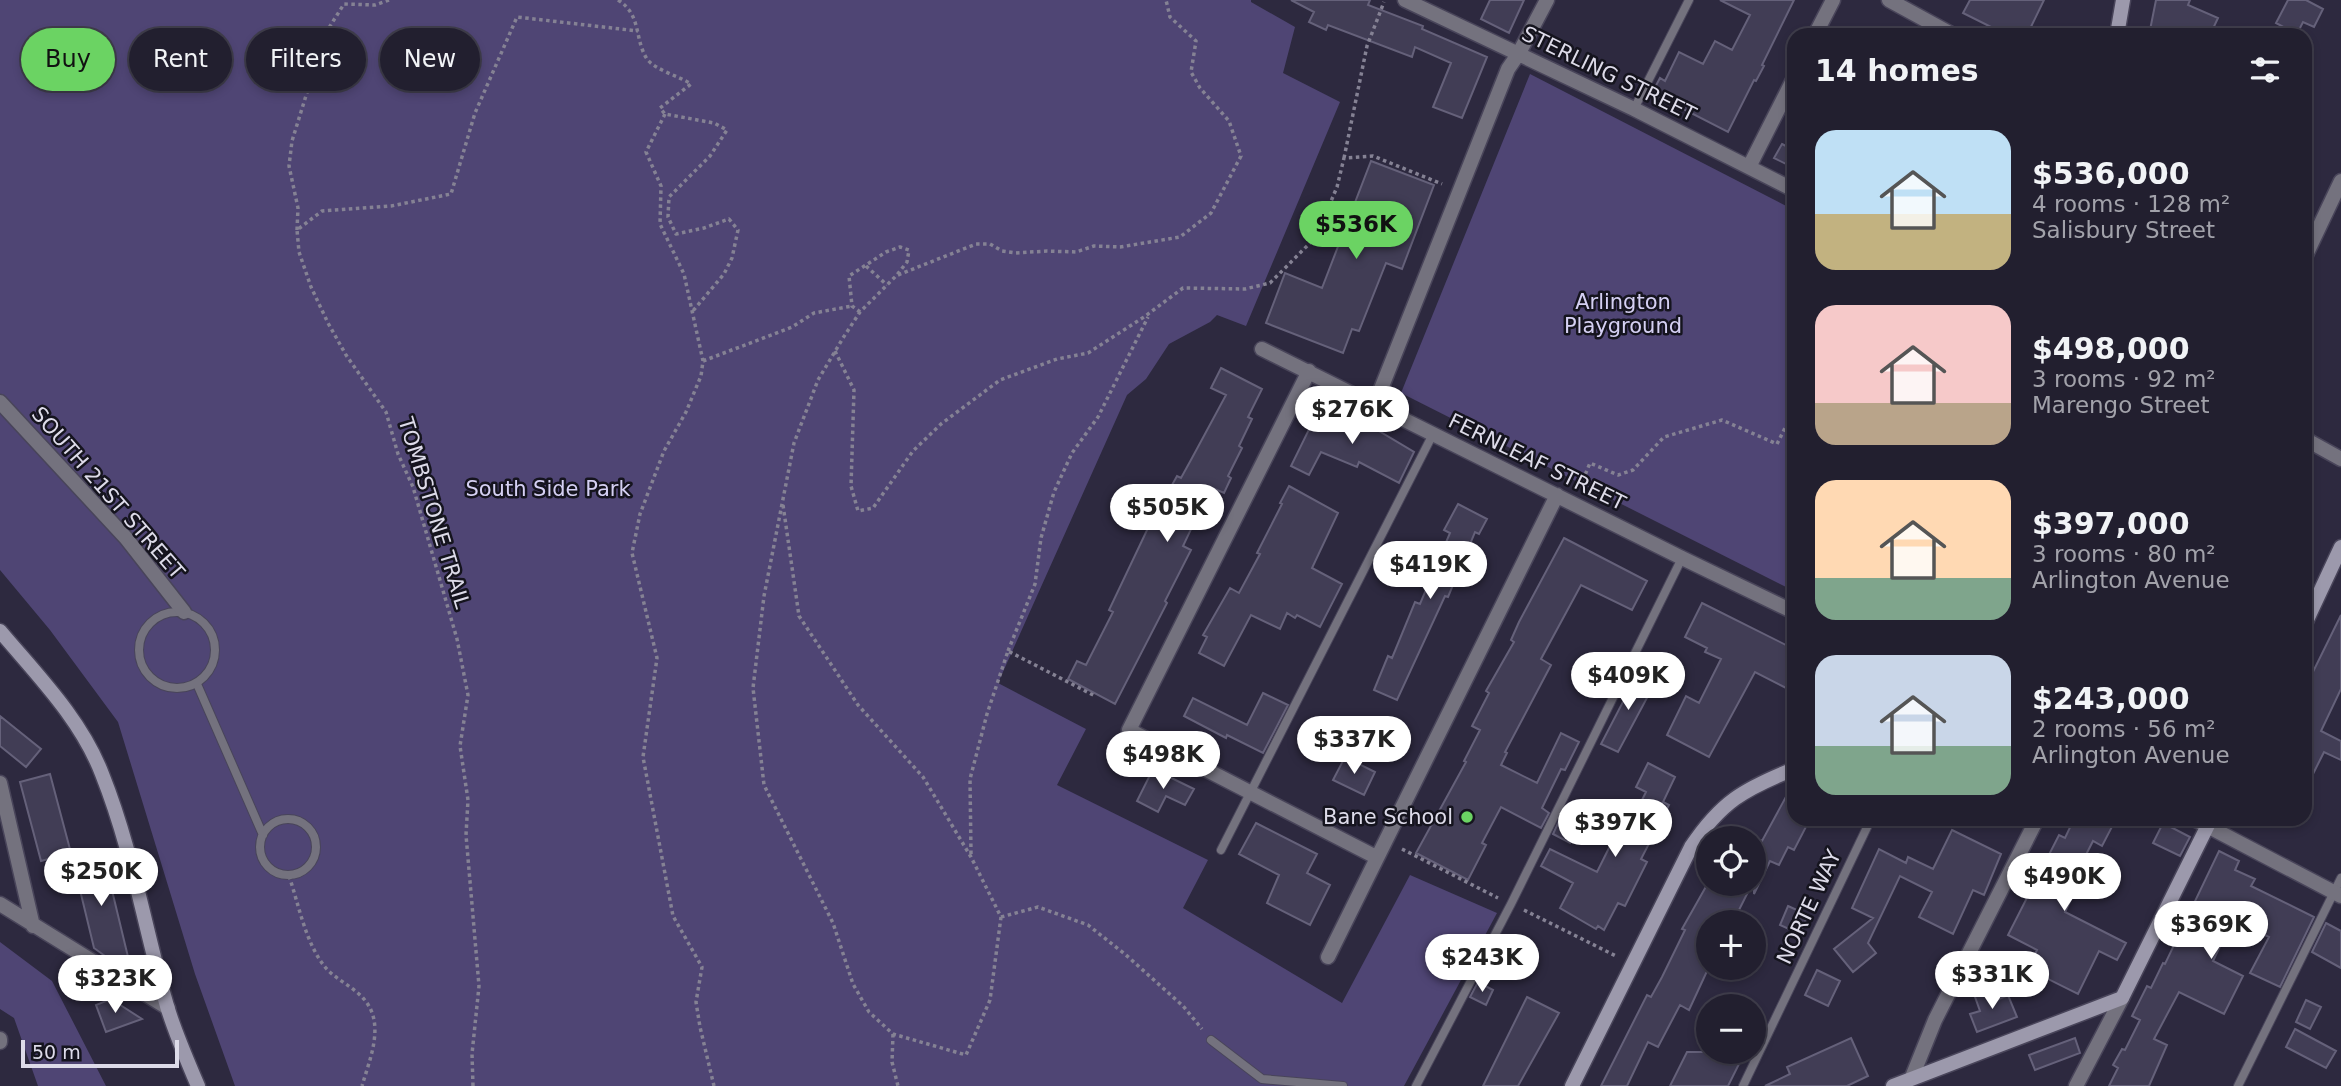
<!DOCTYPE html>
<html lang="en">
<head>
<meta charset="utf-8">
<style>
  :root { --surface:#221f2f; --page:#2a2737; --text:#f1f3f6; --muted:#a2a2aa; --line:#3f3d4b; --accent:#6bd363 }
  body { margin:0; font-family:"DejaVu Sans",sans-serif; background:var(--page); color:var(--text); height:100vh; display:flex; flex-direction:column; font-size:26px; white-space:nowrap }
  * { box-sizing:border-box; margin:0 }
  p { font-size:23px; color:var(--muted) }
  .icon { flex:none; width:38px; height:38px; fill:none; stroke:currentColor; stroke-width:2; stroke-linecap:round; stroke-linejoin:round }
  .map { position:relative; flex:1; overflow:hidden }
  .drawer { position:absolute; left:1787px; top:28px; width:525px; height:798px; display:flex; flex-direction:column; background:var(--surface); border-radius:21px; box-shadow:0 4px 10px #0003,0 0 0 2px var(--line) }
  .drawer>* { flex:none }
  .banner { position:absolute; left:21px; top:28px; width:665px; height:63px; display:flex; gap:14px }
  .controls { position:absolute; left:1696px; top:826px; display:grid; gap:14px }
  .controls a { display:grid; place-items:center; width:70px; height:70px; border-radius:50%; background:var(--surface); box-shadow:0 4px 10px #0003,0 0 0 2px var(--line); font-size:35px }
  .scale { position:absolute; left:21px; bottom:18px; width:158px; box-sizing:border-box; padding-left:7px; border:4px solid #dddbe9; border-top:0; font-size:19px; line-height:24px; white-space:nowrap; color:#dddbe9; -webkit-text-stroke:5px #15141e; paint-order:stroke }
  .price { position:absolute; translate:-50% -60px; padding:0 16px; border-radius:24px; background:#fff; color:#222; font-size:23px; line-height:46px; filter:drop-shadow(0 2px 4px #0008) }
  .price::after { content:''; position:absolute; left:50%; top:42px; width:21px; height:16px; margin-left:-10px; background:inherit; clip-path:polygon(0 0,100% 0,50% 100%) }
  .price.on { background:var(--accent); color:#111 }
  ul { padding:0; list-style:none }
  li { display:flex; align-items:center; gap:21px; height:175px; padding:0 28px }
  li span { display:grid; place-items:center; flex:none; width:196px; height:140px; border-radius:21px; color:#555 }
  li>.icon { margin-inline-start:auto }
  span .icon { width:84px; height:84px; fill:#fffc; stroke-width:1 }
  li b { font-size:30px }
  h2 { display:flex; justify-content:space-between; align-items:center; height:84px; padding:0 28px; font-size:30px }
  .pill { padding:0 24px; border-radius:32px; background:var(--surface); box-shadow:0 4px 10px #0003,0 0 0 2px var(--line); font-size:24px; line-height:63px }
  .pill.on { background:var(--accent); color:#111 }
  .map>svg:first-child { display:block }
</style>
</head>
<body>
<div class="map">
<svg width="2341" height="1086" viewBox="0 0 2341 1086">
  <rect width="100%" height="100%" fill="#2d293f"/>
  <path fill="#4f4574" d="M0,0H1251V2L1295,27L1283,73L1340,102L1246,326L1217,315L1210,322L1169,344L1146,379L1127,395L998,683L1086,729L1057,785L1208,860L1183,908L1342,1003L1410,875L1497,913L1404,1086H235L195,974L118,722L50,630L0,570Z
    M1530,74L1794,210V591L1401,393Z
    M0,942L52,981L106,1086H38L14,1018L0,1009Z"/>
  <path fill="#413d55" stroke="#65617a" stroke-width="2" d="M1291,0H1370L1368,5L1423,26L1422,29L1487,57L1462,118L1433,107L1451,63L1415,47L1412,57L1328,25L1326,30L1309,22L1314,12Z
    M1490,0H1524L1509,33L1481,19Z
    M1720,0H1794L1762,65L1764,66L1756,81L1754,80L1728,132L1652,93L1660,78L1665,81L1679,52L1703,64L1715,41L1732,50L1750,15Z
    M1970,0H2044L2027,35H2007L1963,13Z
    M2156,0H2190L2188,5L2218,18L2210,35H2149Z
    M2288,0H2306L2323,9L2314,27L2303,22L2297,34L2276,23Z
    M1782,144L1794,150V168L1774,158Z
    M1371,161L1434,185L1402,269L1386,263L1359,331L1352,329L1343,353L1266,323L1285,273L1322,288Z
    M1221,368L1262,389L1248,417L1252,419L1239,446L1242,448L1228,476L1231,478L1224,493L1215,489L1206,508L1202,506L1183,546L1191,550L1165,601L1167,603L1115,704L1068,679L1077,661L1086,665L1113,612L1109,610L1148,528L1177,476L1181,478L1192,458L1226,395L1211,388Z
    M1321,405L1343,416L1344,414L1361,423L1362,421L1414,452L1399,483L1359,462L1357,467L1321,452L1309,475L1291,466Z
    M1289,486L1338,513L1312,568L1342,584L1320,627L1297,615L1295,618L1287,613L1280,629L1251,615L1224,666L1199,653L1207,637L1203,635L1230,588L1239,593L1260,554L1257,553L1282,504L1280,503Z
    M1458,504L1487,519L1479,534L1475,532L1448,597L1445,596L1397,700L1374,690L1388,656L1392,658L1415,602L1420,604L1450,533L1444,530Z
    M1564,538L1647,581L1632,610L1581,585L1541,659L1551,665L1505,752L1507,753L1501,765L1537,783L1561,733L1579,742L1565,770L1561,769L1542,808L1549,813L1541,828L1501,807L1482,843L1486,845L1468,880L1416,853L1466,762L1464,761L1480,730L1472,726L1489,693L1486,691L1514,642L1511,640L1519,622Z
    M1702,603L1794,649V692L1755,672L1709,757L1667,735L1686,696L1699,703L1721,659L1705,652L1707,648L1685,637Z
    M2341,615V689L2321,731L2341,741V760L2324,752L2305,790V700L2312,686L2307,684Z
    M1638,673L1656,681L1618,752L1601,744Z
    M1263,693L1288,705L1263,753L1227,735L1226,738L1184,716L1193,698L1247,725Z
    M0,716L41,749L26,767L0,746Z
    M1345,757L1375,772L1364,795L1333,780Z
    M1648,763L1675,777L1663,802L1669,805L1641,859L1647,862L1625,906L1618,903L1604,930L1598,926L1596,929L1560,908L1573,883L1541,866L1550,849L1597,872L1611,844L1618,848L1646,792L1636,787Z
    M1153,769L1194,789L1185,805L1166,796L1158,812L1137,801Z
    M50,774L71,853L41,861L20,782Z
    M1794,782V819H1810L1794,850L1788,847L1779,865L1770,861L1754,894V837L1762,841Z
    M1560,819L1578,829L1570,843L1553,834Z
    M2074,819H2116L2102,846L2093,841L2068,890L2074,893L2065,912L2126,943L2117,960L2099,951L2078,994L2028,969L2037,950L2008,935L2059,835L2065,838Z
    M1256,823L1317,854L1307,873L1330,885L1310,925L1267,903L1279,875L1239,854Z
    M2163,823L2190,837L2180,856L2153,843Z
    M1952,830L2001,854L1984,895L1973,890L1953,934L1919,917L1932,892L1900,876L1868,943L1876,953L1853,972L1834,949L1873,918L1852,908L1879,849L1906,863L1908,857L1933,869Z
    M2219,851L2239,861L2235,870L2255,879L2251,886L2314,917L2280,987L2250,973L2269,937L2233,919L2213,961L2243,976L2224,1014L2179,992L2154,1039L2167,1045L2149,1086H2109L2118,1068L2113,1065L2122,1049L2125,1050L2140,1020L2132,1016L2147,986L2151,988L2163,963L2165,964Z
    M103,853L129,961L116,964L94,948L73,861Z
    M1708,883L1752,884L1733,922H1708V969L1689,1010L1680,1005L1658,1047L1648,1042L1627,1086H1601L1647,995L1651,997L1662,977L1685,930L1682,929Z
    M1788,906L1808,915L1800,934L1780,925Z
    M2326,923L2341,931V968L2312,952Z
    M1817,970L1840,981L1828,1006L1805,995Z
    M1478,982L1493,990L1486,1005L1470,997Z
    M1990,988L1995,1001L2008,995L2017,1017L1977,1032L1970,1014L1980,1011L1974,994Z
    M1527,997L1559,1013L1518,1086H1483Z
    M111,999L142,1019L106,1032L96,1005Z
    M2306,1000L2321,1007L2310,1029L2296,1022Z
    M2295,1029L2336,1051L2326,1068L2286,1047Z
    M1851,1038L1868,1076L1847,1086H1765L1790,1074L1787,1067Z
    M2075,1038L2080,1053L2035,1070L2029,1055Z
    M1687,1052H1745L1728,1086H1670Z"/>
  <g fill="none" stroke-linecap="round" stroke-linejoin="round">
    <g stroke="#49455a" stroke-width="10">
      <path id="lane" d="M1634,109L1689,0
        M139 650a38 38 0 1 1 76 0a38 38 0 1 1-76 0Z
        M197,684L263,835
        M260 847a28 28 0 1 1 56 0a28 28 0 1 1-56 0Z
        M1221,850L1433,434
        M1211,1040L1262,1079L1343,1086
        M1416,1086L1511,904L1682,558
        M1743,1086L1871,819
        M2238,1086L2341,878"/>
    </g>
    <g stroke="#49455a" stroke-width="17">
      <path id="street" d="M1405,0L1634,109L1794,190
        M1889,0L1953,35
        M1815,35L1833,0
        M1749,167L1794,78
        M2305,257L2341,181
        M1262,349L1682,558L1794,612
        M1309,371L1129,730L1376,857
        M0,402L126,538L184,612
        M1375,404L1508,69L1519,53L1547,0
        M2305,439L2341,459
        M0,783L33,926
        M2194,819L2341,896
        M0,904L168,1008
        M1328,957L1557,495
        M0,1039V1042
        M1912,1077L1935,1020L2037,819
        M2076,1086L2122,998"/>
    </g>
    <g stroke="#49455a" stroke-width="17">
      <path id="secondary" d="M2117,35L2123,0
        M2305,624L2341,547
        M0,631C37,675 81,719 102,774C132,849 145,929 167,1006C175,1033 187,1060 198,1086
        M1572,1086L1691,847C1721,802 1744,789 1794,769
        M1893,1086L2122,998L2211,819"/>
    </g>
    <path stroke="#858294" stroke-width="3.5" stroke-dasharray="3.5 3.5" stroke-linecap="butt" d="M618,0C642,15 634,39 647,59C655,70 679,76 691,84L660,108L665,114L714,123L727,130L710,156L669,197L668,217L676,234L704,228L729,219L738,230L732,258L724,274L692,312
      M665,114L646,152L661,186L660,224L684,274L703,361L701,376L686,412L664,451L640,514L632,553L657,658L643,757L673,916L702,967L696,1002L700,1027L714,1086
      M1344,158L1367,46L1384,2
      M297,230L298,208L289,166L292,141L325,34L344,4L375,5L389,0
      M866,266L887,285
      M898,275L976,244H990L1002,251L1016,253L1047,251L1076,252L1094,246L1120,247L1180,237L1211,213L1241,156L1229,121L1200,88L1191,72L1196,41L1170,17L1166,0
      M835,351L854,390L851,486L858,511L873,508L913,451L941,424L1000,380L1057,359L1088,353L1144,317L1183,288L1245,289L1270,283L1316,237L1337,187L1344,158L1373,156L1442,184
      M703,361L792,327L814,313L852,306
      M1580,487L1590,463L1618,475L1633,470L1664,437L1722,420L1777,444L1794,410
      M783,505L799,616L858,705L923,777L971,857L1001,917L990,1000L966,1055L893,1034L869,1012L853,984L833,923L764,785L753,688L764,596L794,443L818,380L843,338L860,312L896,276L907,262L909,250L900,247L886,252L849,276L852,306L860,312
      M1008,651L1035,584L1041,538L1054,492L1072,453L1098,417L1148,317
      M1402,849L1498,898
      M971,854L970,779L987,714L1008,651L1095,696
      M289,876C299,905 305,942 325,967C335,979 352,986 363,998C386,1023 370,1058 362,1086
      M1524,910L1616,956
      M1001,917L1038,907L1088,925L1126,955L1183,1006L1202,1029
      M893,1034L892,1062L898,1086
      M473,1086L472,1054L479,986L466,835L468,800L460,746L468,695L457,639L413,487L398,454L386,412L346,355L328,323L311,287L299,252L297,230L322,211L391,206L451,194L475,113L517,17L638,31"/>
    <use href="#lane" stroke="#74727e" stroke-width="8"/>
    <use href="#street" stroke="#74727e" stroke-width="14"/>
    <use href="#secondary" stroke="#9c99ac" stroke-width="14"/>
  </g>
  <circle fill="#6bd363" stroke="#15141e" stroke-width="2.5" cx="1467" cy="817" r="7"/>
  <g text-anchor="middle" stroke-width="5" stroke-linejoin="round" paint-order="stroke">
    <g font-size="21" fill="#dddbe9" stroke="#15141e">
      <text transform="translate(1609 74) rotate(26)" y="7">STERLING STREET</text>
      <text transform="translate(1537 462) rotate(26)" y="7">FERNLEAF STREET</text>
      <text transform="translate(108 493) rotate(49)" y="7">SOUTH 21ST STREET</text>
      <text transform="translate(434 513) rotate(73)" y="7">TOMBSTONE TRAIL</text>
      <text transform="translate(1809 907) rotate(-65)" y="7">NORTE WAY</text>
    </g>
    <g font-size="21" fill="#d5d0f3" stroke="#15141e">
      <text x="1623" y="309">Arlington<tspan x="1623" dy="24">Playground</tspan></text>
      <text x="548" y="496">South Side Park</text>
    </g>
    <g font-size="21" fill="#dddbe9" stroke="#15141e" text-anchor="end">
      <text x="1453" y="824">Bane School</text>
    </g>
  </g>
</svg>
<div class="controls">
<a><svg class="icon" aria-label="locate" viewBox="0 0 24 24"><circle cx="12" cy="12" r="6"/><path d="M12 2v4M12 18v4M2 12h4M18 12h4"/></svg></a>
<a>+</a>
<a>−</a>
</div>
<div class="scale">50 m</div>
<b class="price on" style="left:1356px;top:261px">$536K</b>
<b class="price" style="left:1352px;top:446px">$276K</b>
<b class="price" style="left:1167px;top:544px">$505K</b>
<b class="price" style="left:1430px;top:601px">$419K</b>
<b class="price" style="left:1628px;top:712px">$409K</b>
<b class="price" style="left:1354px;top:776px">$337K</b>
<b class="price" style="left:1163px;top:791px">$498K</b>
<b class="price" style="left:1615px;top:859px">$397K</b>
<b class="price" style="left:101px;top:908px">$250K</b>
<b class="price" style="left:2064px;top:913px">$490K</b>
<b class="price" style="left:2211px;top:961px">$369K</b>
<b class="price" style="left:1482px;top:994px">$243K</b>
<b class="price" style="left:1992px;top:1011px">$331K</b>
<b class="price" style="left:115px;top:1015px">$323K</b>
<div class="banner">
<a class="pill on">Buy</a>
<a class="pill">Rent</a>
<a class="pill">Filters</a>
<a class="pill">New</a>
</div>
<section class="drawer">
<h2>14 homes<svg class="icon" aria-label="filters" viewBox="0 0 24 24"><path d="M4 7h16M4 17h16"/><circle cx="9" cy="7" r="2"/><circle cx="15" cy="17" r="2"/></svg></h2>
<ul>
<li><span style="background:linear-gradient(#bfe0f5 60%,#c2b280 0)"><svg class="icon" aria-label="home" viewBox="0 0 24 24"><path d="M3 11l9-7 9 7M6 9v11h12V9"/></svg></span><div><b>$536,000</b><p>4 rooms · 128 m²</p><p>Salisbury Street</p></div></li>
<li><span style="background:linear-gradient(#f6c9c9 70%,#b9a48a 0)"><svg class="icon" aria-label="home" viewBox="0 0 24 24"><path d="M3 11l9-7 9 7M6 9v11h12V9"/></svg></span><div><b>$498,000</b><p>3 rooms · 92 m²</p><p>Marengo Street</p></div></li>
<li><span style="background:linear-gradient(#ffd9b3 70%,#7fa58c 0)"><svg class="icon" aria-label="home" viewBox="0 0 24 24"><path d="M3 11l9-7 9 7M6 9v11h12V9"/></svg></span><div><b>$397,000</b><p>3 rooms · 80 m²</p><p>Arlington Avenue</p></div></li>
<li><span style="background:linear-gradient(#c9d6e8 65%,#7fa58c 0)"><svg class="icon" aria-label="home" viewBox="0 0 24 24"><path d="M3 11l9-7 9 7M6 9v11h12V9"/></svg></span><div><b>$243,000</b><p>2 rooms · 56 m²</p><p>Arlington Avenue</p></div></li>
</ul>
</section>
</div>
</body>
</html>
